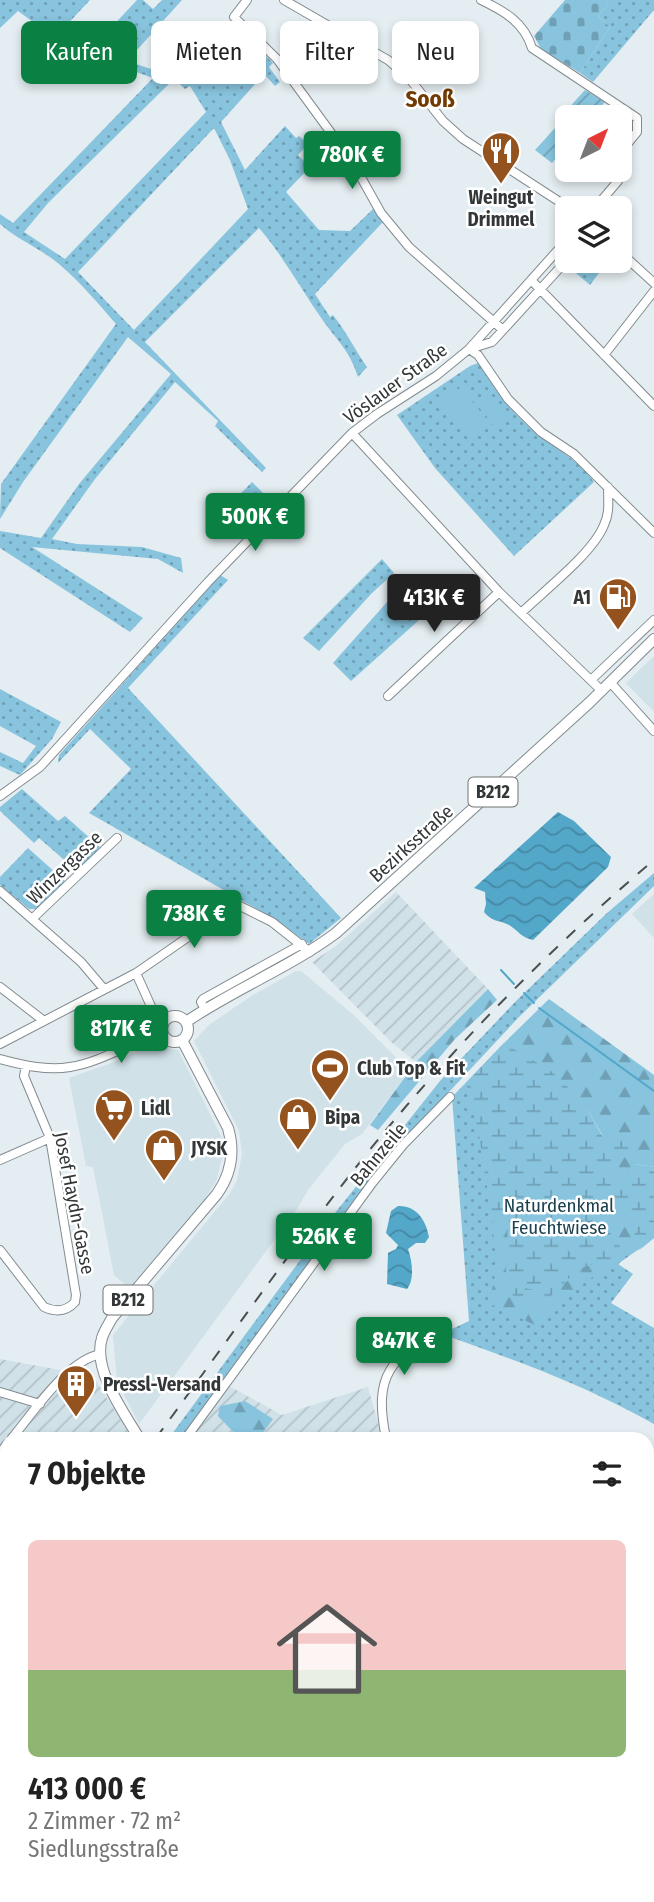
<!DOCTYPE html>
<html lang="de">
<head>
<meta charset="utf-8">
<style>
  :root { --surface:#fff; --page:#f6f6f6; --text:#222; --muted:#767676; --line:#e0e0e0; --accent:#0b8043 }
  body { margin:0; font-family:"Fira Sans Condensed",sans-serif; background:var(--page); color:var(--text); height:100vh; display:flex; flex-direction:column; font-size:26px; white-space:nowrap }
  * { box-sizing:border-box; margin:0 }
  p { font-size:23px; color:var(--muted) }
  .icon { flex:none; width:38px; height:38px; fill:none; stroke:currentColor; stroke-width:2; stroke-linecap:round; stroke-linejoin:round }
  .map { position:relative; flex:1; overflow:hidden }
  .details { position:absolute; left:0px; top:1432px; width:654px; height:471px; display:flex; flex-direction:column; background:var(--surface); border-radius:21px 21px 0 0; box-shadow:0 4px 10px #0003 }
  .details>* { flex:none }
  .hud { position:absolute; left:21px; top:21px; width:612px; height:63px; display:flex; gap:14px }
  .needle { width:46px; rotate:42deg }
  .buttons { position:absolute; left:555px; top:105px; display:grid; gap:14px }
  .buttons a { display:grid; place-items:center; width:77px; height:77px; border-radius:10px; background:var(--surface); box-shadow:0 4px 10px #0003; font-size:35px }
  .price { position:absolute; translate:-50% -60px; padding:0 16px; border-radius:7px; background:var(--accent); color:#fff; font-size:23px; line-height:46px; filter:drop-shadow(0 2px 4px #0008) }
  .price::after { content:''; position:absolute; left:50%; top:42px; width:21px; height:16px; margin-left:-10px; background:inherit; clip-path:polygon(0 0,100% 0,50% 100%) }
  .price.on { background:#222; color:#fff }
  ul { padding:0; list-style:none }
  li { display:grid; align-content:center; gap:14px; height:371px; padding:0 28px }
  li+li { border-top:2px solid var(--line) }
  li span { display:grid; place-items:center; height:217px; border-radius:10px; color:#555 }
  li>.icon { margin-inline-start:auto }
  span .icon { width:126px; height:126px; fill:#fffc; stroke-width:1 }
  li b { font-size:30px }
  h2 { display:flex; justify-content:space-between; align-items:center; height:84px; padding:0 28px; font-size:30px }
  .pill { padding:0 24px; border-radius:10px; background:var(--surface); box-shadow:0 4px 10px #0003; font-size:24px; line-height:63px }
  .pill.on { background:var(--accent); color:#fff }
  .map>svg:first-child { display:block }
</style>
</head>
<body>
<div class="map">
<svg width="654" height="1902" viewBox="0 0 654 1902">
  <defs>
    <pattern id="industrial-furrows" width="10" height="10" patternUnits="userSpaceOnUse" patternTransform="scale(1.75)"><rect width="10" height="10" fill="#d0e1e8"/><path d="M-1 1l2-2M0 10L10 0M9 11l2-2" fill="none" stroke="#b3c2c8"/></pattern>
    <pattern id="grass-dots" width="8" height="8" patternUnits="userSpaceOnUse" patternTransform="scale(1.75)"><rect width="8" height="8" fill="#88c4de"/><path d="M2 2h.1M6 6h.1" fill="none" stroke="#70a0b5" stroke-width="1.8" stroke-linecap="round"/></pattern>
    <pattern id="forest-firs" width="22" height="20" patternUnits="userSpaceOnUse" patternTransform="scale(1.75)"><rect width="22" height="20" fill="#88c4de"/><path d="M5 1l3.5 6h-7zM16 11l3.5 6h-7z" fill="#70a0b5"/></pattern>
    <pattern id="wetland-marsh" width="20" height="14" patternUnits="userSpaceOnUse" patternTransform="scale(1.75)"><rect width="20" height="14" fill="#88c4de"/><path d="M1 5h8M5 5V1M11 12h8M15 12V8" fill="none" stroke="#70a0b5"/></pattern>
    <pattern id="cemetery-stones" width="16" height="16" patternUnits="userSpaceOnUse" patternTransform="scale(1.75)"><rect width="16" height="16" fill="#88c4de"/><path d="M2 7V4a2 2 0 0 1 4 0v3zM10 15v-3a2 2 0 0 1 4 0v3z" fill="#70a0b5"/></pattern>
    <pattern id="garden-furrows" width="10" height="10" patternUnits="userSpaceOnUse" patternTransform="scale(1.75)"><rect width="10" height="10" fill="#88c4de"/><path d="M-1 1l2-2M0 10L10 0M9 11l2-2" fill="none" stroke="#70a0b5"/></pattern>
    <pattern id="water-waves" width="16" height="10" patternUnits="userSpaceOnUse" patternTransform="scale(1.75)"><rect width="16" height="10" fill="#53a7c9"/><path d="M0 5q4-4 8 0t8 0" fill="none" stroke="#4589a4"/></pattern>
  </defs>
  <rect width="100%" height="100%" fill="#e4edf1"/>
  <path fill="#d0e1e8" d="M654,656V712L626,683Z
    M654,894V938L632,914Z
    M296,971H301L355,1016L409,1071L362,1134L345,1144L308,1190L297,1209L139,1424L117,1381L113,1335L230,1193L237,1180L242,1154L239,1131L194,1041L209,1025L253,995Z
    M151,1045L178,1050L223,1140L224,1150L216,1182L204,1200L129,1288L114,1275L93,1167L86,1166L69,1078L117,1061Z"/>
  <path fill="url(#industrial-furrows)" d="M396,892L488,989L416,1062L391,1042L312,962L336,946Z
    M0,1359L93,1376L132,1438H7V1599L0,1609Z
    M229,1386L282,1415L368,1387L382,1438H190Z
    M7,1698V1793H0V1709Z"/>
  <path fill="url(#grass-dots)" fill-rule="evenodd" d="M0,0H90L61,31L93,47L137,0H143L153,9L162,0H182L127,61L154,70L181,38L188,43L206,22L220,35L232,22L273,63L269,67L280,82L275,86L264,74L221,122L245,170L285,126L296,138L299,136L308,144L298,155L310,167L286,192L319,230L350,231L373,209L383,222L315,294L330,317L333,315C346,331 355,350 367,367L358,377C349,350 340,344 324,322C302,291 284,257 259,228L145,342L266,468L262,472L215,426L218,421L175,382L95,479L52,539L77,544L142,547L181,558L183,573L158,559L32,547L143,618L130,632L0,548V531L41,538L79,484L171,374L128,337L23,482L0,519L1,484L116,324C98,303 80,282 59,264C41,249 18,240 0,224V214L13,223L153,78L94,57L55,38L18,11L0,28ZM174,79L185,89L190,86L206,112L65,259L24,232L48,203ZM214,128L230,160L248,209L134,330L78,272Z
    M607,0H654V10L593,82L580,73L610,27L598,16L609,3Z
    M578,261H608L590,285L571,269Z
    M478,363C494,388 512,413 535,432C555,449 579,460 594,482L514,556L435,468L397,415L470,366Z
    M252,482L273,503L250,529L226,509Z
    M382,559L394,573L372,593L319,651L303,638Z
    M220,575L228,580L128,688L341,918L309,944L276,920L89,813L131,769L90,729L58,763L59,755Z
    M403,584L428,612L351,681L333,663Z
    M0,689L61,722L52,739L20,775L0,766V752L23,763L36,746L0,726Z
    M22,789L58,821L65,816L101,848L77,871L39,838L34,843L0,811V807Z
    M28,848L66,882L36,909H29L0,885V877Z
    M654,873V886L519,1017L378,1168L182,1438H169L335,1213L440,1081L516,1001L607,913Z
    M504,1043L615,1164L654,1167V1238L618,1264L633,1274L611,1303L654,1328V1424C585,1385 516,1360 441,1334L469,1321L452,1097Z
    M654,1562V1741L648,1742V1571Z
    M7,1861V1895H83L89,1902H0V1872H5Z
    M199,1895H247L246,1902H196Z"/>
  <path fill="url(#forest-firs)" d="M488,989L497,1000L455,1039L378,1130L370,1125L416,1062Z
    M549,999L654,1075V1167L636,1164L626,1175L613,1174C616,1153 599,1130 588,1111L573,1110L504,1043Z
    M615,1212L629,1214L638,1226L632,1243L642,1248L612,1263L609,1258L623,1252L609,1226Z
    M496,1218L508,1225L506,1277L525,1288L540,1291L543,1312L535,1325L488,1303C492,1290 496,1277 496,1264C497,1249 489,1232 496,1218Z
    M597,1263L605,1265L600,1272L557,1302L549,1297L583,1267Z
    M245,1401L273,1419L259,1438H239L218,1416L220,1406Z
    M83,1895H149L146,1902H89Z"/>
  <path fill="url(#wetland-marsh)" d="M504,1043L551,1071L570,1089L573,1109L588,1111L603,1137H625L632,1152L615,1164L613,1174L626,1175L636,1164L654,1167V1238L642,1248L631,1243L638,1226L629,1214L615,1212L609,1227L623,1252L610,1258L612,1263L600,1272L604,1265C584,1257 564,1284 550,1297L557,1302L535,1325L543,1312L540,1291L525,1288L524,1298L513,1296L506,1277L508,1225L496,1219L493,1225L478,1129L466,1083Z"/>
  <path fill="url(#cemetery-stones)" d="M565,0H607L610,2L598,16L610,27L580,73L541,49L534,36Z"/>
  <path fill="url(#garden-furrows)" d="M585,90L605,102L592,117H567V146L552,163L535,150L557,126L555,123Z"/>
  <path fill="#88c4de" d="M461,387L491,425L471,441L439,403Z
    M489,394L508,417L495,427L477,405Z"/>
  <path fill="url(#water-waves)" d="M558,812L574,821L611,857L608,867L533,940C520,937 519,931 509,925C497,919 494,923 484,912L486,904L485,892L474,888Z
    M398,1206C416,1205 426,1220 429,1237L425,1243H416L408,1249C412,1261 415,1279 407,1289L387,1284L388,1253L396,1249L398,1245L386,1233L391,1211Z"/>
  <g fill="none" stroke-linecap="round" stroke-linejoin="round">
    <path stroke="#53a7c9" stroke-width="2" d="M501,970L514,984
      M524,993L534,1003
      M539,1008L654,1091
      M0,1810H7
      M648,1893L654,1895
      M367,1895L393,1902"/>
    <g stroke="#838b8f" stroke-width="10">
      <path id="minor" d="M247,0L234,17L277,59L353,163L381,213L409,247L503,330
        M284,0L388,60L409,78L443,121L463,139L569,208
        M481,0C504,11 524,22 532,48L637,118V132L623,149L618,181L595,208
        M620,252L654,283
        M531,280L654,406
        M469,349L478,355L508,399L541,432L574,454L654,533
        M469,349L492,342L567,260
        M604,355L654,291
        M352,433L499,592L602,691
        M521,613C544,591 593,553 604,525C610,513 608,501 608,487
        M591,680L654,620
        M610,682L654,731
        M388,696L499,592
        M0,796L40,767L208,582L352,433L377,414L436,376L469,349L567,240
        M0,891L81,962L104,989
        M32,919L117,838
        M136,973L154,1013L164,1021
        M0,987L44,1021
        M205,1009L201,1002L203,999L302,944
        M0,1044L136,973L236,904L272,922L310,952
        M0,1059C23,1065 46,1071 70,1067C102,1062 131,1042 162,1032
        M0,1160L50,1138
        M0,1250L44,1307C55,1312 66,1312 75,1302L76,1295L50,1138L24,1076L26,1066
        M0,1392L40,1404
        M12,1438C33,1413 67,1360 101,1354
        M186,1438L373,1182L403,1145L450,1097
        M386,1438C373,1375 390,1357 445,1328
        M0,1453L7,1444
        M0,1703L7,1692
        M0,1799H7
        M390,1895L415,1902"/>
    </g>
    <g stroke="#838b8f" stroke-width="12">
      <path id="major" d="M162 1029a13 13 0 1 1 26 0a13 13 0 1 1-26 0Z
        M186,1022C234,989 289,968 336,933L589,703L654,639
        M139,1438C124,1413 92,1369 102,1338C104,1331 109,1324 112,1318L217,1194C232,1173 235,1152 228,1128L182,1040
        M648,1876L654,1879"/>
    </g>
    <use href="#minor" stroke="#fff" stroke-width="8"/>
    <use href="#major" stroke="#fff" stroke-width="10"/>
    <path stroke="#4a4f50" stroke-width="2" stroke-dasharray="12 12" stroke-linecap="butt" d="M156,1438C226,1343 294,1245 368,1152C453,1047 551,947 654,860
      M0,1653L7,1643"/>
  </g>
  <defs>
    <g id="restaurant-pin" transform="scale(2.0125)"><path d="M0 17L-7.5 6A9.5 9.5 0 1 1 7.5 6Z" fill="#94531e" stroke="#fff"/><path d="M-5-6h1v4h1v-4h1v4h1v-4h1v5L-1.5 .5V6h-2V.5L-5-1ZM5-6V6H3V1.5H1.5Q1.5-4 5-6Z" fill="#fff"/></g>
    <g id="fuel-pin" transform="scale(2.0125)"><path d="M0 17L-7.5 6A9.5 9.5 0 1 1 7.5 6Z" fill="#94531e" stroke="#fff"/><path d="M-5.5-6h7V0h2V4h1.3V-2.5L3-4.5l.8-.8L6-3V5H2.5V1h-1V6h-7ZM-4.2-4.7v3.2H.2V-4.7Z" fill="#fff"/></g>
    <g id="stadium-pin" transform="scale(2.0125)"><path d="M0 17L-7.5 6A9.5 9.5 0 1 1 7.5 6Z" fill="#94531e" stroke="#fff"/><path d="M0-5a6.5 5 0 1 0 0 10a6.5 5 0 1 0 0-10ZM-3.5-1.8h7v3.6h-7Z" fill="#fff"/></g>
    <g id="supermarket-pin" transform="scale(2.0125)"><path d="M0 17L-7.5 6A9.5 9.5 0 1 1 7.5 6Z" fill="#94531e" stroke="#fff"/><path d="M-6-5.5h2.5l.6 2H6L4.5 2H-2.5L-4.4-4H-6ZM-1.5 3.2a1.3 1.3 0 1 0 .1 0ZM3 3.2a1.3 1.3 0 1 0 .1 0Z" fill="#fff"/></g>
    <g id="shop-pin" transform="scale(2.0125)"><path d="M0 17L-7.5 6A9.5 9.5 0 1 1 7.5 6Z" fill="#94531e" stroke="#fff"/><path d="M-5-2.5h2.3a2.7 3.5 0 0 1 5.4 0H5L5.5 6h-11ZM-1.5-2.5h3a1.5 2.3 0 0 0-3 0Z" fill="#fff"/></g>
    <g id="building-pin" transform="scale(2.0125)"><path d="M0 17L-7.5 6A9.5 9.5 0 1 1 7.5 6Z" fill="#94531e" stroke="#fff"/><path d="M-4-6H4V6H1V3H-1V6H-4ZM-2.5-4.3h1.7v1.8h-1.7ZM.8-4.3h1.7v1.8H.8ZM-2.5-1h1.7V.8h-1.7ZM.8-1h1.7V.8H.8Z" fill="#fff"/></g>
  </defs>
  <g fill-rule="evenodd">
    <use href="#restaurant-pin" x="501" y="151"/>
    <use href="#fuel-pin" x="618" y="597"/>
    <use href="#stadium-pin" x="330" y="1068"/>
    <use href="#supermarket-pin" x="114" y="1108"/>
    <use href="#shop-pin" x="298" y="1117"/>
    <use href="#shop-pin" x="164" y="1148"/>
    <use href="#building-pin" x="76" y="1384"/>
  </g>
  <g text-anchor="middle" stroke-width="5" stroke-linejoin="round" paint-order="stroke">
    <g fill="#fff" stroke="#707374" stroke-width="2">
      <rect x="468.5" y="777.5" width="49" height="29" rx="5"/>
      <rect x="103.5" y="1285.5" width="49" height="29" rx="5"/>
    </g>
    <g font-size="18" font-weight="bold" fill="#333738">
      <text x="493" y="798">B212</text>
      <text x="128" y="1306">B212</text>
    </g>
    <g font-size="19" font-weight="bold" fill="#333738" stroke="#fff" text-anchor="start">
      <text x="501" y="204" text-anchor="middle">Weingut<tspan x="501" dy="22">Drimmel</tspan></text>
      <text x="591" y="604" text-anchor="end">A1</text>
      <text x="357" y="1075">Club Top &amp; Fit</text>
      <text x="141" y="1115">Lidl</text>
      <text x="325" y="1124">Bipa</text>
      <text x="191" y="1155">JYSK</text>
      <text x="103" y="1391">Pressl-Versand</text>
    </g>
    <g font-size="19" fill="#333738" stroke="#fff">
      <text transform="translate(395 383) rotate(-36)" y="7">Vöslauer Straße</text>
      <text transform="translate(411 843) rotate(-42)" y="7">Bezirksstraße</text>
      <text transform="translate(64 867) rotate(-44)" y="7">Winzergasse</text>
      <text transform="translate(378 1154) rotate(-50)" y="7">Bahnzeile</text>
      <text transform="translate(75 1203) rotate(79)" y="7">Josef Haydn-Gasse</text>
    </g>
    <g font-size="19" fill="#1c4251" stroke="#fff">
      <text x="559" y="1212">Naturdenkmal<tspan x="559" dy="22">Feuchtwiese</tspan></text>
    </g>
    <g font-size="23" font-weight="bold" fill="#723900" stroke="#fff">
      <text x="430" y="107">Sooß</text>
    </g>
  </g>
</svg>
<div class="buttons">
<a><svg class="needle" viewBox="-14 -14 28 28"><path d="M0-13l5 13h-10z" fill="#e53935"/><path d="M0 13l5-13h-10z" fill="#767676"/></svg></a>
<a><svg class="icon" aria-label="layers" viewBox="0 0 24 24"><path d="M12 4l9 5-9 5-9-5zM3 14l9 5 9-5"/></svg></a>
</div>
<b class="price" style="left:352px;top:191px">780K €</b>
<b class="price" style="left:255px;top:553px">500K €</b>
<b class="price on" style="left:434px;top:634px">413K €</b>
<b class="price" style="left:194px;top:950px">738K €</b>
<b class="price" style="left:121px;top:1065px">817K €</b>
<b class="price" style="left:324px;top:1273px">526K €</b>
<b class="price" style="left:404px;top:1377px">847K €</b>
<div class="hud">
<a class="pill on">Kaufen</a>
<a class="pill">Mieten</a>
<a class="pill">Filter</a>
<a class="pill">Neu</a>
</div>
<section class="details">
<h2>7 Objekte<svg class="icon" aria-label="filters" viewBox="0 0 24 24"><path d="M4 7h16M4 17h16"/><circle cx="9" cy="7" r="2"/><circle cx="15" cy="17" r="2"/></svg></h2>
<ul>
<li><span style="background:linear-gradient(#f6c9c9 60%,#8fb573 0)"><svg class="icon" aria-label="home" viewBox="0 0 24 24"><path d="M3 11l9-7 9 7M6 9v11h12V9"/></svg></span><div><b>413 000 €</b><p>2 Zimmer · 72 m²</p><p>Siedlungsstraße</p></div></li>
</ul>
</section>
</div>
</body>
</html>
